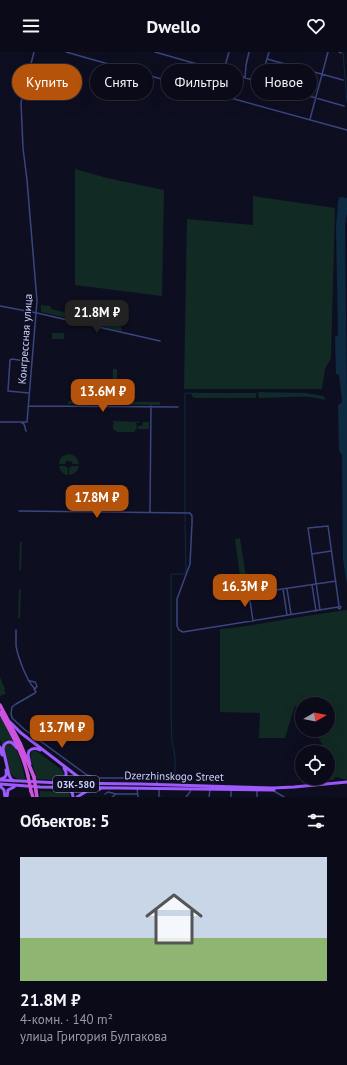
<!DOCTYPE html>
<html lang="ru">
<head>
<meta charset="utf-8">
<style>
  :root { --surface:#0a0a19; --page:#131322; --text:#f1f3f6; --muted:#999aa2; --line:#2a2b38; --accent:#b45309 }
  body { margin:0; font-family:"PT Sans",sans-serif; background:var(--page); color:var(--text); height:100vh; display:flex; flex-direction:column; font-size:15px; white-space:nowrap }
  * { box-sizing:border-box; margin:0 }
  p { font-size:13px; color:var(--muted) }
  .icon { flex:none; width:22px; height:22px; fill:none; stroke:currentColor; stroke-width:2; stroke-linecap:round; stroke-linejoin:round }
  .map { position:relative; height:745px; overflow:hidden }
  .sheet { display:flex; flex-direction:column; background:var(--surface); flex:1 }
  .sheet>* { flex:none }
  .banner { position:absolute; left:12px; top:12px; width:323px; height:36px; display:flex; gap:8px }
  .needle { width:26px; rotate:81deg }
  .fabs { position:absolute; left:295px; top:645px; display:grid; gap:8px }
  .fabs a { display:grid; place-items:center; width:40px; height:40px; border-radius:50%; background:var(--surface); box-shadow:0 4px 16px #0002,0 0 0 1px var(--line); font-size:20px }
  .price { position:absolute; translate:-50% -34px; padding:0 9px; border-radius:8px; background:var(--accent); color:#fff; font-size:13px; line-height:26px; filter:drop-shadow(0 1px 2px #0008) }
  .price::after { content:''; position:absolute; left:50%; top:24px; width:12px; height:9px; margin-left:-6px; background:inherit; clip-path:polygon(0 0,100% 0,50% 100%) }
  .price.active { background:#222; color:#fff }
  ul { padding:0; list-style:none }
  li { display:grid; align-content:center; gap:8px; height:212px; padding:0 20px }
  li+li { border-top:1px solid var(--line) }
  li span { display:grid; place-items:center; height:124px; border-radius:0px; color:#555 }
  li>.icon { margin-inline-start:auto }
  span .icon { width:72px; height:72px; fill:#fffc; stroke-width:1 }
  li b { font-size:17px }
  h2 { display:flex; justify-content:space-between; align-items:center; height:48px; padding:0 20px; font-size:17px }
  .chip { padding:0 14px; border-radius:18px; background:var(--surface); box-shadow:0 4px 16px #0002,0 0 0 1px var(--line); font-size:14px; line-height:36px }
  .chip.active { background:var(--accent); color:#fff }
  header { display:flex; justify-content:space-between; align-items:center; height:52px; padding:0 20px; background:var(--surface); font-size:18px; font-weight:800 }
  .map>svg:first-child { display:block }
</style>
</head>
<body>
<header><svg class="icon" aria-label="menu" viewBox="0 0 24 24"><path d="M4 6h16M4 12h16M4 18h16"/></svg>Dwello<svg class="icon" aria-label="heart" viewBox="0 0 24 24"><path d="M12 20l-8-8c-3-5 5-10 8-4 3-6 11-1 8 4z"/></svg></header>
<div class="map">
<svg width="347" height="745" viewBox="0 0 347 745">
  <rect width="100%" height="100%" fill="#0e0e21"/>
  <path fill="#112a24" d="M75,117L107,126L164,138L162,244L75,233Z
    M253,144L335,156L331,306L325,317L322,337H184L187,167L253,173Z
    M41,253L50,254L51,257L72,262L73,266L72,267L41,260Z
    M83,265L121,274L122,278L121,279L83,270Z
    M52,281H64V287H52Z
    M113,317H117V336H112Z
    M258,340L306,341L323,344L325,347V348C309,342 277,346 259,346Z
    M192,341H256V346H194L192,344Z
    M68,349L160,350V353L68,352Z
    M112,369L141,370L136,371L137,376L134,380H117L113,377V373L114,371Z
    M143,370H149V377H138V374H142Z
    M69,402C75,403 78,406 79,412H73L71,409H69Z
    M69,402V409H66L65,412H59C59,406 63,403 69,402Z
    M59,414H65L68,416V423C63,422 60,419 59,414Z
    M72,414H79C78,419 75,422 69,423V416Z
    M240,486L248,538L242,539L235,487Z
    M20,490H22L21,518H19Z
    M19,537H21L20,566H18Z
    M347,558V727C342,728 339,725 335,725L334,728H331L302,731V730L316,729L315,726H328V700H321L322,692L318,685L322,682V679L317,684L311,681V678H328V652H302V660L295,654L285,686H259L260,661L220,660V577C239,576 258,572 276,569C300,565 323,561 347,558Z
    M0,625L5,637L4,638L6,641L0,644Z
    M0,663L13,689L6,688L2,694L0,687Z
    M6,691H10L15,695L19,704L23,717L25,727C21,727 17,727 13,724C9,722 3,699 5,694C5,693 6,692 6,691Z
    M35,699L38,700L63,719L64,724L59,728L37,727C36,723 28,704 32,700C32,699 34,699 35,699Z
    M40,739L66,740L69,741L70,745H40Z"/>
  <path fill="#0d2a41" d="M340,145L347,146V161L345,173L347,345V533L343,507L342,403L339,399L338,353L341,351L342,348L339,323L336,322L335,285L338,283V281L336,176L338,150L339,146Z"/>
  <g fill="none" stroke-linecap="round" stroke-linejoin="round">
    <path stroke="#0d2a41" stroke-width="1" d="M343,0L347,50
      M259,343L318,344L325,347
      M185,470V341L256,343
      M175,726V704L172,689L171,664V522H186L185,472
      M162,744V745"/>
    <path stroke="#3a457e" stroke-width="1.5" d="M66,0L165,28L347,78
      M155,0L344,54
      M339,0L341,1
      M267,7L343,28
      M245,26L246,13L249,0
      M260,30L269,0
      M217,42L229,0
      M310,67L328,0
      M0,254L37,261L160,289
      M29,341L8,339L10,308L12,307L32,310
      M28,354L178,355
      M0,370H27L37,249L27,128L23,96L21,51L34,0
      M22,371L24,372L26,379
      M19,459L190,461L192,464V471L190,512L177,547V574L179,578L183,580L338,555
      M150,460L151,354
      M312,502L331,499
      M312,533L316,559
      M283,537L287,563
      M287,537L291,562
      M339,554L341,555L340,557L338,556Z
      M320,558L308,476L328,474L339,554
      M253,569L249,542L336,529
      M16,578C16,584 16,589 16,594C18,605 27,630 35,637L37,634L35,630L30,629L28,628
      M34,637L36,640L35,641L16,652L12,655L11,661L12,666L24,677L80,718L87,723L98,726H157V732
      M137,736L138,745
      M231,737V745
      M274,739L284,745
      M105,742L108,740L116,742H137
      M112,745L116,742
      M159,745V736
      M186,745L190,740L191,737
      M209,745L210,737
      M257,745V738"/>
    <path stroke="#9d59fb" stroke-width="3" d="M10,670L21,681L81,727L89,730
      M0,695L2,703
      M30,712L28,703L29,699C32,696 36,696 40,698
      M1,727C6,726 7,723 6,718
      M0,728L61,731L140,732L273,736L294,735L347,730
      M14,729L11,727L9,723L3,697L4,693L6,691C11,688 14,692 17,696
      M57,730L63,728L66,725V720L64,716
      M0,732L40,735L274,738
      M0,734L4,738L5,745
      M65,737C70,737 73,740 73,745
      M7,745L8,738L14,735
      M77,745L87,739L100,737"/>
    <path stroke="#cc53df" stroke-width="3.5" d="M0,653L20,691L34,725
      M0,660C11,681 23,701 28,724
      M31,739L33,745
      M36,739L37,745"/>
    <path stroke="#cc53df" stroke-width="3.5" d="M28,724L31,739
      M34,725L36,739"/>
  </g>
  <g text-anchor="middle" stroke-width="3" stroke-linejoin="round" paint-order="stroke">
    <rect fill="#0e0e21" stroke="#9598bc" stroke-width="1" x="53" y="724" width="46" height="16" rx="3"/>
    <g font-size="10" font-weight="bold" fill="#cfd3fe">
      <text x="76" y="736">03К-580</text>
    </g>
    <g font-size="11" fill="#cfd3fe" stroke="#0e0e21">
      <text transform="translate(25 287) rotate(-86)" y="4">Конгрессная улица</text>
      <text transform="translate(174 724) rotate(1)" y="4">Dzerzhinskogo Street</text>
    </g>
  </g>
</svg>
<div class="fabs">
<a><svg class="needle" viewBox="-14 -14 28 28"><path d="M0-13l5 13h-10z" fill="#e53935"/><path d="M0 13l5-13h-10z" fill="#999aa2"/></svg></a>
<a><svg class="icon" aria-label="locate" viewBox="0 0 24 24"><circle cx="12" cy="12" r="6"/><path d="M12 2v4M12 18v4M2 12h4M18 12h4"/></svg></a>
</div>
<b class="price active" style="left:97px;top:282px">21.8M ₽</b>
<b class="price" style="left:103px;top:361px">13.6M ₽</b>
<b class="price" style="left:97px;top:467px">17.8M ₽</b>
<b class="price" style="left:245px;top:556px">16.3M ₽</b>
<b class="price" style="left:62px;top:697px">13.7M ₽</b>
<div class="banner">
<a class="chip active">Купить</a>
<a class="chip">Снять</a>
<a class="chip">Фильтры</a>
<a class="chip">Новое</a>
</div>
</div>
<section class="sheet">
<h2>Объектов: 5<svg class="icon" aria-label="filters" viewBox="0 0 24 24"><path d="M4 7h16M4 17h16"/><circle cx="9" cy="7" r="2"/><circle cx="15" cy="17" r="2"/></svg></h2>
<ul>
<li><span style="background:linear-gradient(#c9d6e8 65%,#8fb573 0)"><svg class="icon" aria-label="home" viewBox="0 0 24 24"><path d="M3 11l9-7 9 7M6 9v11h12V9"/></svg></span><div><b>21.8M ₽</b><p>4-комн. · 140 m²</p><p>улица Григория Булгакова</p></div></li>
</ul>
</section>
</body>
</html>
